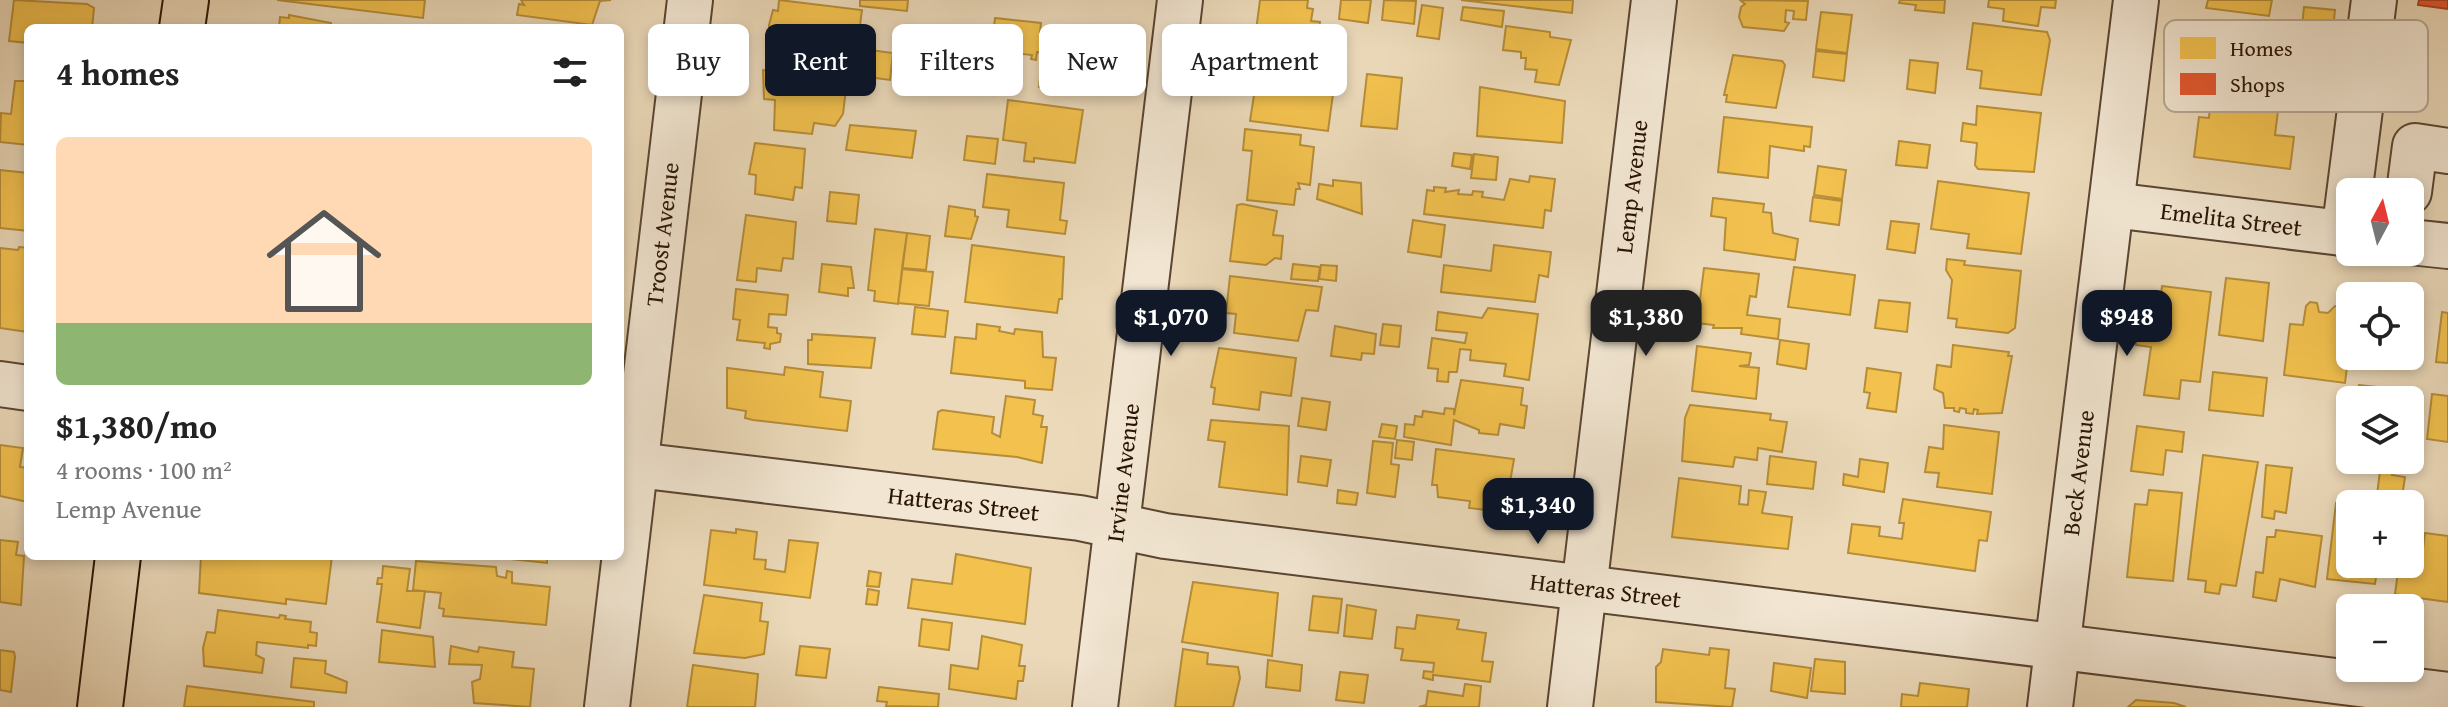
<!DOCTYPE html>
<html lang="en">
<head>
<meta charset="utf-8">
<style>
  :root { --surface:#fff; --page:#f2f2f2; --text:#222; --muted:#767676; --line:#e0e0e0; --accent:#111827 }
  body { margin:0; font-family:"Gentium Book Plus",serif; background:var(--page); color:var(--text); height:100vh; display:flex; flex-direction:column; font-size:30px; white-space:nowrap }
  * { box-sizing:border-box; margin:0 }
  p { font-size:26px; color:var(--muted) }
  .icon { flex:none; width:44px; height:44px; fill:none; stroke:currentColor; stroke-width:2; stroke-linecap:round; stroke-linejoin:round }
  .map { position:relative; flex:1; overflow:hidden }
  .side { position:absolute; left:24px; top:24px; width:600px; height:536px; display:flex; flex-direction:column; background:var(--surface); border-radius:12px; box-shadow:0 4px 12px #0003 }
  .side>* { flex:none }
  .hud { position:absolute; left:648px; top:24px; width:760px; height:72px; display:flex; gap:16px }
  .needle { width:52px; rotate:7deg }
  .controls { position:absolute; left:2336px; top:178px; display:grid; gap:16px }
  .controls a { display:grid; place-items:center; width:88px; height:88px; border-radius:12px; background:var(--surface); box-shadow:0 4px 12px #0003; font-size:40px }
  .price { position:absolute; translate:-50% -68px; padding:0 18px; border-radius:16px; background:var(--accent); color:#fff; font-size:26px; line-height:52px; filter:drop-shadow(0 2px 4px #0008) }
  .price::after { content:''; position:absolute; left:50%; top:48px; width:24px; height:18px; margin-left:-12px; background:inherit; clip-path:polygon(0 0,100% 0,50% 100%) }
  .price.on { background:#222; color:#fff }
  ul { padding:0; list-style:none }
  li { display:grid; align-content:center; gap:16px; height:424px; padding:0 32px }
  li+li { border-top:2px solid var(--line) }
  li span { display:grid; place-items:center; height:248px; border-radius:12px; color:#555 }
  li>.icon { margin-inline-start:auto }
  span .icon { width:144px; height:144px; fill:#fffc; stroke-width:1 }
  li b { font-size:34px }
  h2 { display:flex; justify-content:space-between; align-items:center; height:96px; padding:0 32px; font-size:34px }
  .pill { padding:0 28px; border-radius:12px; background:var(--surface); box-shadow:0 4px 12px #0003; font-size:28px; line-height:72px }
  .pill.on { background:var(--accent); color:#fff }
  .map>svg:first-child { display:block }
</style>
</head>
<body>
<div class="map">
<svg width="2448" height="707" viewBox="0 0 2448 707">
  <rect width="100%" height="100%" fill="#ebd9b9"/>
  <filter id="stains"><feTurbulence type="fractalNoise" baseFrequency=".0025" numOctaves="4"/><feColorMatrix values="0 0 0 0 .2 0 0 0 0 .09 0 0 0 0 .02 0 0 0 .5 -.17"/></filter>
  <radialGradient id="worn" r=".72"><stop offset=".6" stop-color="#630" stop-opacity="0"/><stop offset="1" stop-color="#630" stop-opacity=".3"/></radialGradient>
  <path fill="#f2c14e" stroke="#b68d38" stroke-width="2" d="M14,0L87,4L94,8L92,28H28V43L9,41Z
    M277,0H425L423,18Z
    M521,0H611L600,1L592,25L517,15L519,4L524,5Z
    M779,0L862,10L857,49L835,47L834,52L828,51L827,61L770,50L769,25L773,10L778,11Z
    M860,0H908L907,11L860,6Z
    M1260,0H1308L1307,8L1313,9L1311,21L1320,22L1316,51L1254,46Z
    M1341,0H1371L1368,23L1339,19Z
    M1384,0L1416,1L1414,24L1382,20Z
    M1461,0H1573L1572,13Z
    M1740,0L1808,1L1806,20L1793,19L1794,11L1786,10L1785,22L1789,23L1784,31L1743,27L1739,17L1741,7L1745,4Z
    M1900,0H1945L1944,13L1915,10L1916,5L1899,3Z
    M1989,0H2056L2055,8L2041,7L2038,26L2003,21L2004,9L1988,7Z
    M2208,0H2272L2269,16L2206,8Z
    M1422,5L1443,8L1439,39L1417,36Z
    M1463,7L1504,11L1502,27L1461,20Z
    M2304,7L2335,10L2332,38L2301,35Z
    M1821,12L1852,15L1847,53L1816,49Z
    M289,15L331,23V28H279L280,17L289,18Z
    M995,18L1041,23L1040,32L1087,37L1083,72L1091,73L1088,93L1039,87L1043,53L1037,52L1036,60L1031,59L1032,55L980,49L982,33L993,34Z
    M1973,23L2047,32L2050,40L2041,95L1980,88L1982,71L1967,69Z
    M1506,26L1550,32V37L1571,40L1559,85L1535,82L1537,70L1525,69L1526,58H1521V52L1503,50Z
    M863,49L893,53L890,80L859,76Z
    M1816,51L1847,54L1844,81L1813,77Z
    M1733,55L1782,61L1785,65L1776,108L1726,102L1727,95H1724Z
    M1910,60L1938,63L1935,93L1907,89Z
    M968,63L996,66L993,95L965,91Z
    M1250,67L1317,76L1316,85L1324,86L1323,93L1333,94L1328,131L1250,121L1254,95L1247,94Z
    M763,70L847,80L843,114L835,126L814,123L812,134L774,130L775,100L764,99Z
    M1367,74L1402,78L1397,129L1361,126Z
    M15,81H28V145L0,142L1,113L11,114Z
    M1480,87L1565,101L1562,143L1477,136Z
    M1008,100L1083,110L1075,163L1034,158V162L1024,161L1026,143L1003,140Z
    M2210,103L2278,111L2275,135L2294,137L2290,169L2194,157L2199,117L2209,118Z
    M1977,106L2041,113L2034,172L1978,169L1975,165L1977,143L1961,141L1963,123L1976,125Z
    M1724,117L1812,127L1810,147L1804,146V151L1770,146L1768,178L1718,172Z
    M850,125L916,131L912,158L846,150Z
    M1245,129L1301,135L1300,145L1314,147L1310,185L1298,183L1300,189H1296L1294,205L1247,200L1252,151L1243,150Z
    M967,136L998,139L995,164L964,160Z
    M1899,141L1930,145L1927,168L1896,165Z
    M755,143L805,149L802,188L795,187L793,200L755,194L756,175L749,174Z
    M1454,153L1472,155L1470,169L1452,166Z
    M1474,154L1498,157L1496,180L1471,178Z
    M1818,166L1846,170L1842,199L1814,195Z
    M0,170L28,173V231L0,228Z
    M987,174L1064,183L1060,220L1067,221L1065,234L1007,227L1009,210L983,207Z
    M1530,176L1555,179L1551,211L1545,210L1543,228L1424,214L1427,190L1434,191V187L1446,188L1445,192L1459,190L1458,194L1472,195L1473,191L1483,192L1482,197L1504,200L1510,179L1529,182Z
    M1333,180L1361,183L1362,214L1317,199L1319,184L1333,186Z
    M1938,181L2029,193L2021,254L1967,248L1969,234L1931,229Z
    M830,192L859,195L856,224L827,221Z
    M1813,197L1842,201L1839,225L1810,221Z
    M1713,198L1764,204L1763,212L1771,213L1773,233L1798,239L1795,260L1724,250L1726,218L1711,216Z
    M1242,204L1277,211L1273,235L1283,236L1281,259L1275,258L1266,265L1230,261L1237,205Z
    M949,206L975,210V216L978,217L971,239L945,236Z
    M746,215L796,222L793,259L783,258L781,271L757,268L756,282L737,280Z
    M1413,220L1445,225L1441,257L1408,252Z
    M1891,221L1919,224L1915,253L1887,249Z
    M875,229L907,233L898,304L874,301L875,291L868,290Z
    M907,233L930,236L926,270L902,268Z
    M972,245L1064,257L1062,299H1059L1057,313L965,302Z
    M1494,245L1551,252L1548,277L1539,275L1535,302L1441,292L1444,265L1491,271Z
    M19,247L28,248V332L0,328V248L18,250Z
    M1947,259L1965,261L1964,265L2021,271L2015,328L2008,333L1956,327L1957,319L1948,318L1952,280L1946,270Z
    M822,264L851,267L854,288H848V296L819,292Z
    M1293,264L1320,267L1318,281L1291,279Z
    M1321,265L1337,266L1336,281L1319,279Z
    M1794,267L1855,275L1850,315L1788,307Z
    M1704,268L1759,274L1756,297L1750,296L1747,315L1780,319L1778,339L1741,334L1742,328H1713L1714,325L1697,323Z
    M902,269L933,272L929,306L898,303Z
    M1230,276L1322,287L1318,311L1306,310L1298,341L1234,333L1236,314L1226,313Z
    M2226,278L2269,283L2263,341L2219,335Z
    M2162,286L2211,292L2200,382L2181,380L2179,399L2144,395L2151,347L2136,345L2140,313L2158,315Z
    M736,289L788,295L786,315L769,314L768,327L777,328V333L781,334L780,342L770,344V349L764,348L765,343L737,340L740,320L733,319Z
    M1879,300L1910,303L1907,332L1875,328Z
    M2310,302L2317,303L2319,312L2328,313L2335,306L2350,308V356H2354L2353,367H2347L2345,383L2284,375L2290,324L2303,325L2306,306Z
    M915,307L948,311L945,337L912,334Z
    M1488,308L1538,314L1529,380L1504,376L1506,364L1470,360L1471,350L1460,349L1457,372H1449L1448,382L1437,381L1438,369L1428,368L1432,338L1465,343L1467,333L1436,330L1438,312L1482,318Z
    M2442,312L2448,313V363L2436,362Z
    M977,324L1000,327L999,331L1014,334L1015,329L1042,332L1043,357L1056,358L1052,390L1025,388V381L951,373L955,337L976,339Z
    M1383,324L1401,326L1399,347L1380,345Z
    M1335,326L1376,334L1374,354L1362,353L1361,360L1331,356Z
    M812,334L875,338L871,368L808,364V340H812Z
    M1780,340L1809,344L1806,369L1777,364Z
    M1953,345L2009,352L2008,356H2012L2002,413L1977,414L1978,410L1974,409L1973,414L1966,413V409L1960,408L1959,412L1954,411V408H1945L1943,393L1934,389L1937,365L1951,367Z
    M1697,346L1751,353L1749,365L1739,366L1759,368L1756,399L1692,391Z
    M1219,348L1296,358L1291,396L1261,392L1259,410L1213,404L1215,388L1211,387Z
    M785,367L823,372L820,397L851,401L847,431L753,420L745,418L746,411L727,408V368L784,375Z
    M1867,368L1901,373L1896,412L1867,408L1870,393L1864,392Z
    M2213,372L2267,378L2263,416L2209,410Z
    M1461,380L1523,388L1521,405L1527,406L1524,428L1500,424L1498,435L1479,433V430L1454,420L1451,445L1404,437L1405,424L1414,425L1415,416L1422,417L1423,411L1444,414L1445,408L1454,409V415Z
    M2359,385L2410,391L2409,400H2357Z
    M2432,394L2448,396V442L2427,439Z
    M1006,396L1035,400L1033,414L1043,416L1041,427H1047L1042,463L1017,457L933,449L938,412L942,410L994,417L992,433L1000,437Z
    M1302,398L1330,402L1326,430L1298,426Z
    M1690,405L1771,414L1770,420L1787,422L1782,452L1758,448L1757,460L1735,457L1733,467L1682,461L1685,418Z
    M1211,420L1289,426L1287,495L1219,487L1225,442L1208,440Z
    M1382,424L1397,426L1395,439L1379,437Z
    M1944,425L1999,432L1992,494L1937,487L1939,473L1925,472L1929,447L1943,449Z
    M2137,426L2184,432L2182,452L2166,450L2163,475L2131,471Z
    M1397,440L1414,442L1412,460L1395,458Z
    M1373,441L1393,443L1391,464L1399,465L1395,497L1367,493Z
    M0,445L23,448L20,467L28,468V502L0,496Z
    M1436,449L1514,459L1509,488L1497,487L1494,511L1469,508L1470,501L1438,497L1437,485H1432Z
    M2203,455L2258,462L2236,586L2221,584L2219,594L2205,592L2206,581L2188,579Z
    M1301,456L1331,460L1327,486L1298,482Z
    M1770,456L1816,462L1813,489L1767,484Z
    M1860,459L1888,463L1884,492L1843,485L1844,474L1858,477Z
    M2381,463L2394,464L2392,475L2405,477L2401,504L2376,503Z
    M2266,465L2292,468L2286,513L2275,511L2274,519L2262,517Z
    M1679,478L1741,486L1739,504L1748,505L1749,490L1766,492L1762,513L1792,517L1788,549L1672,537Z
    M1338,490L1358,493L1356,505L1337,503Z
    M2149,490L2182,493L2173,581L2127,577L2135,504L2147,505Z
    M1903,499L1991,512L1987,541L1979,540L1975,571L1848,553L1852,524L1880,527L1879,536L1902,539L1904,523H1899Z
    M2336,503L2350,505V564H2378L2375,584L2327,579Z
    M736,529L757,532L754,559L766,560L765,569L785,572L789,540L818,543L810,598L704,585L711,530L736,533Z
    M2276,530L2322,536L2315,587L2280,579L2276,601L2253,597L2256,572L2263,573L2267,537H2275Z
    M2425,533L2448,536V602L2411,597V602L2399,601L2400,595L2395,594L2399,564H2410V538L2422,540L2423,549Z
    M0,540L18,542L16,555L24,556L21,605L0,602Z
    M956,554L1031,568L1025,624L908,608L912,579L952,584Z
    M201,556H332L326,604L286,599V604L199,593Z
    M483,556H547V563Z
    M416,561L496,567L497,576L506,578L507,571L512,572V583L550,587L546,625L443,616L444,609L439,608L441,593L413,590Z
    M383,566L410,569L407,591H425L420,628L377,622L382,584H377L378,578H382Z
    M869,571L881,573L879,587L867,586Z
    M1193,582L1278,593L1272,656L1182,642Z
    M868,589L879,591L877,605L866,604Z
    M704,595L762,603L760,621L768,622L764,654L745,658L694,653Z
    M1313,596L1342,599L1338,633L1309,630Z
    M1347,605L1376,610L1372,639L1344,636Z
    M218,610L279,618L280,615L286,616L285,619L311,622L310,632L317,633L316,646L308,645V648L257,642L256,655L264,659L262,673L204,666L203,648L207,632L215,633Z
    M1417,615L1459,620L1457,629L1486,633L1482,661L1493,662L1490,682L1433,675V680L1423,678L1424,671L1433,672L1434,663L1401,660L1403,649L1395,648L1397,627L1415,629Z
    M922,619L952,623L949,650L919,646Z
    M382,630L433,637L435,667L379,662Z
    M982,636L1022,645L1019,666H1025L1023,681H1018L1016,699L949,689L951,665L978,669Z
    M451,646L478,652L479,647L514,652L512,667L534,669L530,707L474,703L472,682L480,679L482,665L449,664Z
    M800,646L830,649L826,678L796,675Z
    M1710,648L1729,650L1725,688L1735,689L1732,707L1656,702V667L1661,662L1663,649L1709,655Z
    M1183,649L1208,653L1207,664L1238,667L1240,678L1233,707H1175Z
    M0,650L14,652L15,657L11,692L0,690Z
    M294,658L326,661L325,673L347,682L346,693L291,687Z
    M1815,659L1845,662V694L1811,691Z
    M1268,660L1302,665L1300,691L1266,687Z
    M1774,663L1811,668L1807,698L1771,691Z
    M693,665L758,674L755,707H687Z
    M1340,672L1368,675L1364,703L1336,700Z
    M1920,683L1969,689L1967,707H1901L1902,694L1918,696Z
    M1465,684L1481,686L1479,707H1419L1426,705L1428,691L1463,696Z
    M187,686L314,702V707H184Z
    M879,687L939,694L938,707L886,706L887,702L877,701Z
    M2136,700L2174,703L2186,707H2128Z"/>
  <path fill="#e4572e" stroke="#ac4321" stroke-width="2" d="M2419,0H2448V9L2418,5Z"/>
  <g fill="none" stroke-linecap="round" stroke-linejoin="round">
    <g stroke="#5a4531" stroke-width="48">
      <g id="minor">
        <path d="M2409,192L2415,146L2448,151"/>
        <path id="s1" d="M2112,205L2350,234"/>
        <path d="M2344,234L2374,0"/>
        <path d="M2410,242L2448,246"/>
        <path d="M0,384L28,388"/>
        <path id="s2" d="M620,463L1080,518L1165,536L2448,695"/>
        <path id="s3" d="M607,707L690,0"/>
        <path id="s4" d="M1095,707L1180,0"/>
        <path id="s5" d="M1570,707L1654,0"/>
        <path id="s6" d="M2050,707L2136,0"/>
      </g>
    </g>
    <g stroke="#291404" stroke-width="48">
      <path id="major" d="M182,28L186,0
        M100,707L118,556"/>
    </g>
    <use href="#minor" stroke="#f2e6d2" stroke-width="44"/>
    <use href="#major" stroke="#ebd9b9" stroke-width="44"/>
  </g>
  <g text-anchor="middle" stroke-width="8" stroke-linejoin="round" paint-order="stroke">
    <g font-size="24" fill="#291404" stroke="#f2e6d2">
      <text dy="8" stroke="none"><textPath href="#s5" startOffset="524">Lemp Avenue</textPath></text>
      <text dy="8" stroke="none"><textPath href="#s1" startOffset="120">Emelita Street</textPath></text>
      <text dy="8" stroke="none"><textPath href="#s3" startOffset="476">Troost Avenue</textPath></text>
      <text dy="8" stroke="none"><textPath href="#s4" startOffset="236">Irvine Avenue</textPath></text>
      <text dy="8" stroke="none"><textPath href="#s6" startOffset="236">Beck Avenue</textPath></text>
      <text dy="8" stroke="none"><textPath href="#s2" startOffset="346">Hatteras Street</textPath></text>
      <text dy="8" stroke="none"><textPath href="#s2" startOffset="994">Hatteras Street</textPath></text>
    </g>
  </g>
  <rect x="2164" y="20" width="264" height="92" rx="12" fill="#f2e6d2" stroke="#b6a794" stroke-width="2"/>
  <rect x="2180" y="37" width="36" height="22" fill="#f2c14e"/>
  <rect x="2180" y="73" width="36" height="22" fill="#e4572e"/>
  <g font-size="22" fill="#291404">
    <text x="2230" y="56">Homes</text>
    <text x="2230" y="92">Shops</text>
  </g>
  <rect width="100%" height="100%" filter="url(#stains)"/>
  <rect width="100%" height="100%" fill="url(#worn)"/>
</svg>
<div class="controls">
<a><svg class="needle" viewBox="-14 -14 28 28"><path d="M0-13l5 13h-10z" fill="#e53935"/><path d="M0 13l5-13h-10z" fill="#767676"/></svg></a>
<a><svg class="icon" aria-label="locate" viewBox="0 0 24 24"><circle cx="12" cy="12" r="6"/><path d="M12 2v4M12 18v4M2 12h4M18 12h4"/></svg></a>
<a><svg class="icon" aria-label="layers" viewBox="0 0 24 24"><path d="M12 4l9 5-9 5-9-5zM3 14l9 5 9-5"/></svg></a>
<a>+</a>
<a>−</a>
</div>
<b class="price" style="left:1171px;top:358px">$1,070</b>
<b class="price on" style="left:1646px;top:358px">$1,380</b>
<b class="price" style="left:2127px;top:358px">$948</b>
<b class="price" style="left:1538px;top:546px">$1,340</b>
<div class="hud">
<a class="pill">Buy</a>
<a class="pill on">Rent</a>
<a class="pill">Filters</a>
<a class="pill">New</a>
<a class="pill">Apartment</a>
</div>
<section class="side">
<h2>4 homes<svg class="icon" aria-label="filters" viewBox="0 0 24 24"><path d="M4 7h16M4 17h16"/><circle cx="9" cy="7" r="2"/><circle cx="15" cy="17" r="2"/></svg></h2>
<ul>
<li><span style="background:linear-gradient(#ffd9b3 75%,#8fb573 0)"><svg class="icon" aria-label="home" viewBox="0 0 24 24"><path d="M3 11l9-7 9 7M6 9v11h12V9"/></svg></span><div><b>$1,380/mo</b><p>4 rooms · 100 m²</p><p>Lemp Avenue</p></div></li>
</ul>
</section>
</div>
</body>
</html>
